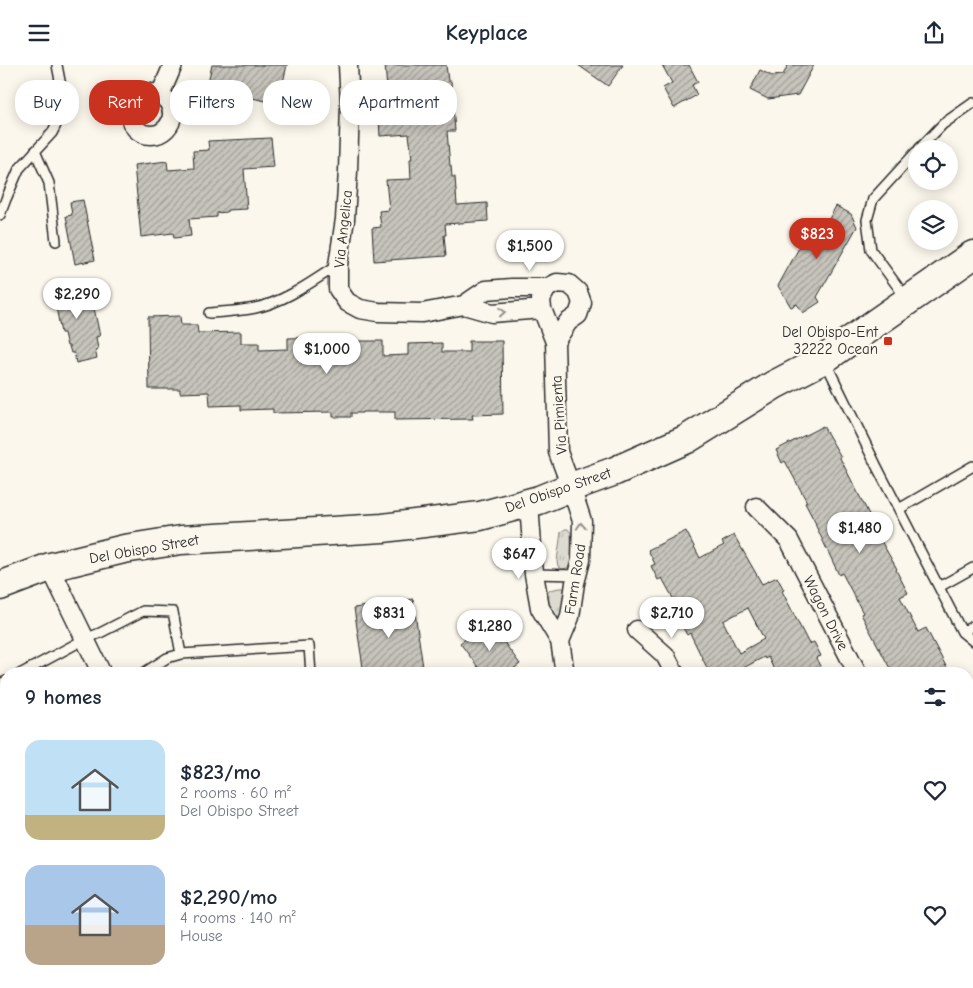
<!DOCTYPE html>
<html lang="en">
<head>
<meta charset="utf-8">
<style>
  :root { --surface:#fff; --page:#f6f6f7; --text:#1f2937; --muted:#747a83; --accent:#c8321e }
  body { margin:0; font-family:"Comic Neue",sans-serif; background:var(--page); color:var(--text); height:100vh; display:flex; flex-direction:column; font-size:19px; white-space:nowrap }
  * { box-sizing:border-box; margin:0 }
  p { font-size:16px; color:var(--muted) }
  .icon { flex:none; width:28px; height:28px; fill:none; stroke:currentColor; stroke-width:2; stroke-linecap:round; stroke-linejoin:round }
  .map { position:relative; flex:1; overflow:hidden }
  .drawer { position:absolute; left:0px; top:602px; width:974px; height:321px; display:flex; flex-direction:column; background:var(--surface); border-radius:20px 20px 0 0; box-shadow:0 2px 12px #0003 }
  .drawer>* { flex:none }
  .guide { position:absolute; left:15px; top:15px; width:500px; height:45px; display:flex; gap:10px }
  .fabs { position:absolute; left:908px; top:75px; display:grid; gap:10px }
  .fabs a { display:grid; place-items:center; width:50px; height:50px; border-radius:50%; background:var(--surface); box-shadow:0 2px 12px #0003; font-size:25px }
  .price { position:absolute; translate:-50% -42px; padding:0 11px; border-radius:18px; background:#fff; color:#222; font-size:16px; line-height:32px; filter:drop-shadow(0 1px 2px #0008) }
  .price::after { content:''; position:absolute; left:50%; top:30px; width:15px; height:11px; margin-left:-8px; background:inherit; clip-path:polygon(0 0,100% 0,50% 100%) }
  .price.selected { background:var(--accent); color:#fff }
  ul { padding:0; list-style:none }
  li { display:flex; align-items:center; gap:15px; height:125px; padding:0 25px }
  li span { display:grid; place-items:center; flex:none; width:140px; height:100px; border-radius:15px; color:#555 }
  li>.icon { margin-inline-start:auto }
  span .icon { width:60px; height:60px; fill:#fffc; stroke-width:1 }
  li b { font-size:21px }
  h2 { display:flex; justify-content:space-between; align-items:center; height:60px; padding:0 25px; font-size:21px }
  .pill { padding:0 18px; border-radius:20px; background:var(--surface); box-shadow:0 2px 12px #0003; font-size:18px; line-height:45px }
  .pill.selected { background:var(--accent); color:#fff }
  header { display:flex; justify-content:space-between; align-items:center; height:65px; padding:0 25px; background:var(--surface); font-size:22px; font-weight:600 }
  .map>svg:first-child { display:block }
</style>
</head>
<body>
<header><svg class="icon" aria-label="menu" viewBox="0 0 24 24"><path d="M4 6h16M4 12h16M4 18h16"/></svg>Keyplace<svg class="icon" aria-label="share" viewBox="0 0 24 24"><path d="M12 15V3M7 8l5-5 5 5M5 13v7h14v-7"/></svg></header>
<div class="map">
<svg width="973" height="923" viewBox="0 0 973 923">
  <defs>
    <pattern id="grass-tufts" width="24" height="20" patternUnits="userSpaceOnUse" patternTransform="scale(1.25)"><rect width="24" height="20" fill="#dddad0"/><path d="M3 7l-1-3M5 7V3M7 7l1-3M15 17l-1-3M17 17v-4M19 17l1-3" fill="none" stroke="#bebbb3"/></pattern>
    <pattern id="building-hatch" width="6" height="6" patternUnits="userSpaceOnUse" patternTransform="scale(1.25)"><rect width="6" height="6" fill="#c7c4bc"/><path d="M-1 1l2-2M0 6l6-6M5 7l2-2" fill="none" stroke="#a29f99"/></pattern>
  </defs>
  <rect width="100%" height="100%" fill="#fbf7ec"/>
  <filter id="ink" filterUnits="userSpaceOnUse"><feTurbulence type="fractalNoise" baseFrequency=".02" numOctaves="2"/><feDisplacementMap in="SourceGraphic" scale="10" xChannelSelector="R" yChannelSelector="G"/><feConvolveMatrix kernelMatrix="1 2 1 2 8 2 1 2 1" color-interpolation-filters="sRGB"/></filter>
  <g filter="url(#ink)">
    <path fill="url(#grass-tufts)" stroke="#84827e" d="M565,464H568L571,468L572,499L567,503L562,504L558,501L557,496L561,467Z
      M559,523H565L561,554L553,553L548,541L546,530L550,525Z"/>
    <path fill="url(#building-hatch)" stroke="#2b2b2b" fill-rule="evenodd" d="M212,0H287L278,39L244,31L237,56L210,48L217,24L207,22Z
      M385,0H446L448,16H451L455,66H447L450,101H451L452,112H455L457,140L487,138L488,156L445,159L446,170H444L446,191L374,196L372,163L381,162L379,146L389,145L386,115L411,114L410,94H412L409,69L380,71L378,37L388,36Z
      M578,0H623L608,21Z
      M662,0H689L698,17L692,20L697,30L674,43L663,23L672,18Z
      M788,0H814L798,30L768,34L750,25L760,5L772,11L783,10Z
      M271,73L274,102L244,104L247,144L227,145V147L217,148V152L189,154L191,171L174,173L173,168L141,172L134,100L167,96L168,105L194,103L193,86L209,85L208,76Z
      M83,135L95,195L75,199L66,151L72,150L70,137Z
      M836,141L851,149L857,162L817,232L820,237L803,248L797,239L791,242L778,221L810,163L814,165L816,161L823,165Z
      M81,215L84,230L91,229L100,271L96,272L98,284L95,285L97,293L76,298L74,288H71L69,281H67L64,268H61L52,221Z
      M180,251L181,260H197L198,268L241,267V278H259V285L288,284V273L322,272V285H349V276H383V291L408,290V279L442,278V287H469V276H502L503,349L472,350L473,354L395,355V347H362V348H351V352H333V347L273,348V344L241,345V340L210,341L209,327L180,328V324H149L148,252Z
      M823,361L841,392L840,393L878,467H876L897,504L896,505L908,528L900,532L918,567L926,563L950,609H893L861,549L863,548L842,508L839,510L815,459H816L805,438L807,437L785,396L782,398L776,385Z
      M686,466L700,493L724,480L722,477L734,470L762,519L777,512L784,525L782,526L809,579L814,577L821,591L816,593L824,609H776L768,592L765,594L764,592L732,609H710L690,568L687,570L669,538L674,535L662,513L658,515L651,501L655,499L648,485ZM748,543L764,574L739,588L723,556Z
      M413,534L424,609H364L354,543Z
      M489,557L520,599L507,609H483L460,578Z"/>
    <g fill="none" stroke-linecap="round" stroke-linejoin="round">
      <g stroke="#2b2b2b" stroke-width="12">
        <path id="service" d="M919,84L943,59L973,38
          M35,86L49,118L56,176
          M0,150L6,134L19,104L52,68L65,42L57,0
          M906,233L871,185L867,155L873,134L916,87
          M209,248C224,247 240,246 255,243C285,237 313,216 338,200
          M825,296L877,402L962,567L973,576
          M899,444L973,401
          M534,509L577,510
          M939,522L973,503
          M962,567L973,561
          M20,609L85,574L100,568L143,546L173,547L181,589
          M142,609L167,593L181,589L309,581L311,609
          M0,619L6,616
          M0,687L6,684
          M0,828L6,826
          M378,918L383,923"/>
      </g>
      <g stroke="#2b2b2b" stroke-width="21">
        <path id="minor" d="M348,0L350,39L348,106L345,154L338,200V224L347,237L360,244L378,247L422,248L464,240L486,225L512,223H547
          M130 49a21 21 0 1 1 42 0a21 21 0 1 1-42 0Z
          M160,30L173,0
          M464,240L492,248L542,244
          M555,277L568,257L578,250L582,238L578,227L569,219L557,218L547,223L541,234L542,244L555,277L558,387L571,422L582,456L581,495L575,518L570,552L560,576
          M529,438L534,509L540,543L560,576L565,609
          M756,442L789,475L858,609
          M50,502L102,609
          M637,565L665,590L675,609
          M968,829L973,840
          M167,918L169,923
          M463,923L468,918
          M776,923L782,920"/>
      </g>
      <g stroke="#2b2b2b" stroke-width="31">
        <path id="primary" d="M0,521L50,502L124,484L181,475L383,463L480,451L539,435L571,422L615,406L687,374L774,320L824,294L973,190"/>
      </g>
      <use href="#service" stroke="#fbf7ec" stroke-width="9"/>
      <use href="#minor" stroke="#fbf7ec" stroke-width="18"/>
      <use href="#primary" stroke="#fbf7ec" stroke-width="28"/>
    </g>
    <defs><path id="oneway-chevron" d="M-2-3.5L2.5 0L-2 3.5" fill="none" stroke-width="1.6" stroke-linecap="round" stroke-linejoin="round" transform="scale(1.25)"/></defs>
    <g stroke="#93918c">
      <use href="#oneway-chevron" transform="translate(502 247) rotate(-4)"/>
      <use href="#oneway-chevron" transform="translate(581 461) rotate(-93)"/>
    </g>
  </g>
  <rect fill="#c8321e" stroke="#fbf7ec" stroke-width="2" x="883" y="271" width="10" height="10" rx="2.5"/>
  <g text-anchor="middle" stroke-width="4.5" stroke-linejoin="round" paint-order="stroke">
    <g font-size="15" fill="#2b2b2b" stroke="#fbf7ec">
      <text transform="translate(343 164) rotate(-84)" y="5">Via Angelica</text>
      <text transform="translate(559 350) rotate(-94)" y="5">Via Pimienta</text>
      <text transform="translate(558 425) rotate(-19)" y="5">Del Obispo Street</text>
      <text transform="translate(144 484) rotate(-10)" y="5">Del Obispo Street</text>
      <text transform="translate(575 514) rotate(-81)" y="5">Farm Road</text>
      <text transform="translate(826 548) rotate(63)" y="5">Wagon Drive</text>
    </g>
    <g font-size="15" fill="#2b2b2b" stroke="#fbf7ec" text-anchor="end">
      <text x="878" y="272">Del Obispo-Ent<tspan x="878" dy="17">32222 Ocean</tspan></text>
    </g>
  </g>
</svg>
<div class="fabs">
<a><svg class="icon" aria-label="locate" viewBox="0 0 24 24"><circle cx="12" cy="12" r="6"/><path d="M12 2v4M12 18v4M2 12h4M18 12h4"/></svg></a>
<a><svg class="icon" aria-label="layers" viewBox="0 0 24 24"><path d="M12 4l9 5-9 5-9-5zM3 14l9 5 9-5"/></svg></a>
</div>
<b class="price selected" style="left:817px;top:195px">$823</b>
<b class="price" style="left:530px;top:207px">$1,500</b>
<b class="price" style="left:77px;top:255px">$2,290</b>
<b class="price" style="left:327px;top:310px">$1,000</b>
<b class="price" style="left:860px;top:489px">$1,480</b>
<b class="price" style="left:519px;top:515px">$647</b>
<b class="price" style="left:389px;top:574px">$831</b>
<b class="price" style="left:672px;top:574px">$2,710</b>
<b class="price" style="left:490px;top:587px">$1,280</b>
<div class="guide">
<a class="pill">Buy</a>
<a class="pill selected">Rent</a>
<a class="pill">Filters</a>
<a class="pill">New</a>
<a class="pill">Apartment</a>
</div>
<section class="drawer">
<h2>9 homes<svg class="icon" aria-label="filters" viewBox="0 0 24 24"><path d="M4 7h16M4 17h16"/><circle cx="9" cy="7" r="2"/><circle cx="15" cy="17" r="2"/></svg></h2>
<ul>
<li><span style="background:linear-gradient(#bfe0f5 75%,#c2b280 0)"><svg class="icon" aria-label="home" viewBox="0 0 24 24"><path d="M3 11l9-7 9 7M6 9v11h12V9"/></svg></span><div><b>$823/mo</b><p>2 rooms · 60 m²</p><p>Del Obispo Street</p></div><svg class="icon" aria-label="heart" viewBox="0 0 24 24"><path d="M12 20l-8-8c-3-5 5-10 8-4 3-6 11-1 8 4z"/></svg></li>
<li><span style="background:linear-gradient(#a9c7e8 60%,#b9a48a 0)"><svg class="icon" aria-label="home" viewBox="0 0 24 24"><path d="M3 11l9-7 9 7M6 9v11h12V9"/></svg></span><div><b>$2,290/mo</b><p>4 rooms · 140 m²</p><p>House</p></div><svg class="icon" aria-label="heart" viewBox="0 0 24 24"><path d="M12 20l-8-8c-3-5 5-10 8-4 3-6 11-1 8 4z"/></svg></li>
</ul>
</section>
</div>
</body>
</html>
